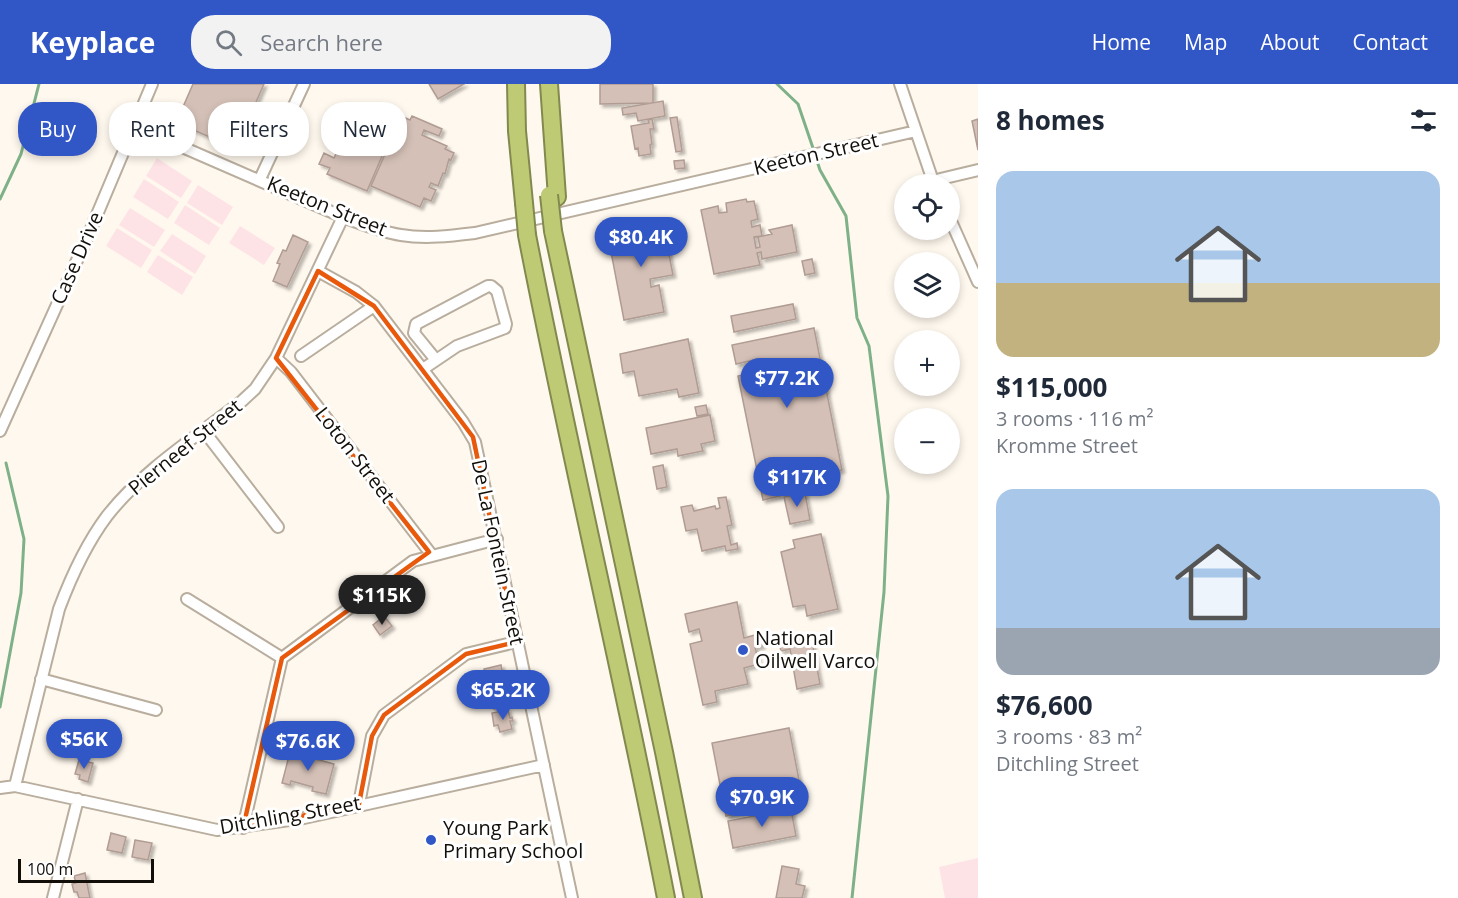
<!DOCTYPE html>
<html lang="en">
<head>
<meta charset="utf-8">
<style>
  :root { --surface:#fff; --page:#f2f2f3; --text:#1f2937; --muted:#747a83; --accent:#3156c6 }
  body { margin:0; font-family:"Open Sans",sans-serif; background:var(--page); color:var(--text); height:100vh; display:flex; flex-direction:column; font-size:22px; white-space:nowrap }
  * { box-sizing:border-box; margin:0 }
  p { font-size:20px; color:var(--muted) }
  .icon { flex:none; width:33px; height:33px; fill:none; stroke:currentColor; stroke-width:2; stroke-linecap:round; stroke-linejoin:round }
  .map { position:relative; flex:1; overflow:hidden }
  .side { display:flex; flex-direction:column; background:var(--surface); width:480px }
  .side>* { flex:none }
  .guide { position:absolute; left:18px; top:18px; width:570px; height:54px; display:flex; gap:12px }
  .controls { position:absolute; left:894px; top:90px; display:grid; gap:12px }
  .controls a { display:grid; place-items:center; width:66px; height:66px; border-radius:50%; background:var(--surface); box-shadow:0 3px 9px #0003; font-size:30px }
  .scale { position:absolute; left:18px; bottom:15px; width:136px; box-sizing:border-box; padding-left:6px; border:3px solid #120e09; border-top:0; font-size:16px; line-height:21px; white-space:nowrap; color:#120e09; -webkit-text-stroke:4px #fff; paint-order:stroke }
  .price { position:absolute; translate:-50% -51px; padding:0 14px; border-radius:21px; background:var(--accent); color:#fff; font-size:20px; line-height:39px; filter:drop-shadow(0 2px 3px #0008) }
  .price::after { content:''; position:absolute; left:50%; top:36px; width:18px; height:14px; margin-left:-9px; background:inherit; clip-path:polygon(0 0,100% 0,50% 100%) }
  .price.current { background:#222; color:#fff }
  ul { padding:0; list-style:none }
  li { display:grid; align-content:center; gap:12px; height:318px; padding:0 18px }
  li span { display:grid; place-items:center; height:186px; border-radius:18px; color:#555 }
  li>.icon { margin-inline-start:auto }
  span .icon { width:108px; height:108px; fill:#fffc; stroke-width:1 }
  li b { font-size:26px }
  h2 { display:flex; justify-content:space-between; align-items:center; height:72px; padding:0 18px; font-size:26px }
  .chip { padding:0 21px; border-radius:24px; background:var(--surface); box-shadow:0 3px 9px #0003; font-size:21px; line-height:54px }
  .chip.current { background:var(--accent); color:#fff }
  header { display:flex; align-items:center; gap:36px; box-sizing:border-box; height:84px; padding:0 30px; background:var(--accent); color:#fff }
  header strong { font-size:28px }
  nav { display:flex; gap:33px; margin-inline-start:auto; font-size:21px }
  .search { width:420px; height:54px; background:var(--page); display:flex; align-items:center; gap:15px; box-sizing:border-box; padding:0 21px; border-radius:24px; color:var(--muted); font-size:22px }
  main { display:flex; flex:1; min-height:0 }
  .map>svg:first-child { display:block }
</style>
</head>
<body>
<header>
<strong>Keyplace</strong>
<div class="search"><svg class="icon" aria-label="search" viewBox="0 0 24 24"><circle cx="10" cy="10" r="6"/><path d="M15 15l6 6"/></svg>Search here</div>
<nav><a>Home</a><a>Map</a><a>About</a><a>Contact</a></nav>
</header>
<main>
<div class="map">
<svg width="978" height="814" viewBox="0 0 978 814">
  <defs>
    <filter id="shadow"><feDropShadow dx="3" dy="3" stdDeviation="1.5" flood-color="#0004"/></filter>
  </defs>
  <rect width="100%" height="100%" fill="#fff8ee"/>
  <path fill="#fee3e6" d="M157,74L192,97L181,114L146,92Z
    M144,95L179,118L168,135L133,113Z
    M198,101L233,123L222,141L187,119Z
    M185,121L220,144L209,161L174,139Z
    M130,124L165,146L154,163L119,141Z
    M240,142L275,164L264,181L229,159Z
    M117,144L152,166L141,184L106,162Z
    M172,150L206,172L195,190L160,167Z
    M158,171L193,193L182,211L147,188Z
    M978,774V814H945L939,783Z"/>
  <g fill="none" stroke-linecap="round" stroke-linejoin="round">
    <path stroke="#7eb188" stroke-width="3" d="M777,0L798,20L814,67
      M816,74L820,86L846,132L857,234L869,262L888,412L884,508L852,814
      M0,115L21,70L39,0
      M0,623L21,509L24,455L6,379"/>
  </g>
  <path fill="#d4c0b7" stroke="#b09c93" stroke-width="1.5" filter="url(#shadow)" d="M193,0H264L240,54L233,50L231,56L221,58L182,41L179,32Z
    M429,0H464L438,15Z
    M600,0H653V19L600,20Z
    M663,17L665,32L638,37L636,29L623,31L622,24Z
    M357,23L377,32L381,23L410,36L412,32L442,45L439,52L424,46L422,51L447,62L445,65L454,69L451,76L449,75L445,90L443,89L438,102L431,99L429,103L436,106L431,117L424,114L420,123L371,102L397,43L395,42L367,107L327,90L330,84L319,80L324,69L334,74Z
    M677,33L682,67L676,68L670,34Z
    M652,35L654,45H650L652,60L650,61L651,70L639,72L638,64L635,65L631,42L649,39L648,36Z
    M978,35V66L972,37Z
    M684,76L685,84L675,85L674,77Z
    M746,115L747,118L754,117L758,135L751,137L752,143L760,141L762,152L754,153L756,164L760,163L758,153L772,150L769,146L792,141L797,168L762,175L761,168L757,169L760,181L714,190L701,126L718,122L719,129L727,128L726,119Z
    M662,135L673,191L650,195L651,203L659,201L664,228L624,236L608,152L636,147L635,140Z
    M293,151L308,158L287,203L273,197L280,180L277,179L283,166L286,167Z
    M812,175L815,189L805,191L802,177Z
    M793,220L796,235L734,248L731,232Z
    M814,244L842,386L794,396L792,384L779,387L784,411L763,416L738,292L757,288L754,276L736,280L732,261Z
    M688,255L699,309L679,313L677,305L639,312L634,287L623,289L620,270Z
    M706,321L708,330L697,332L695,323Z
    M710,331L715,357L701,360L703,367L678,372L677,365L651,370L646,344Z
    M663,381L667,403L657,405L653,383Z
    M805,409L810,436L790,440L784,413Z
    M726,413L732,441L727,442L731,461L737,459L738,465L726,467L725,462L702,467L697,445L686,447L681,423L692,421L694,427L715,422L716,425L720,424L718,414Z
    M821,450L838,525L807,532L805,521L793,523L781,468L795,464L793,456Z
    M737,518L744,554L755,551L756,555H760L762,562L755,563L759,580L744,584L748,600L715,607L717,618L703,621L690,560L702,557L699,545L689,548L685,530Z
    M384,532L392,542L380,551L373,541Z
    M811,552L820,600L797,605L790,565L781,567L779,558Z
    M501,581L503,592L486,596L484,585Z
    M500,600L505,623L494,625L489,603Z
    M508,626L510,634L512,633L513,637H510L512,645L500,648L498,641L494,642L492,629Z
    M789,644L803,717L726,732L712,659Z
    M290,668L334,680L326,710L312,707L313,703L291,697L290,701L282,699Z
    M79,676L93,679L88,698L79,695L80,691L75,690Z
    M791,725L796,752L733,764L728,737Z
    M111,749L126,753L122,769L107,766Z
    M135,756L152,759L148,776L132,773Z
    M782,782L799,785L796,800L805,802L802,814H776Z
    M85,789L90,814H79L77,808H74L72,800L76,799L74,792Z"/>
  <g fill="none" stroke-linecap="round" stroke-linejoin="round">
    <g stroke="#b9ae9e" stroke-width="14">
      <path id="minor" d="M900,0L934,100
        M134,42L343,133C362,140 381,148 401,151C425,155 450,152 475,149L916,47
        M260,95L304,0
        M932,97L978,86
        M950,135L978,198
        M318,187L356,208L374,222L463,338L475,358L572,814
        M301,272L374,222
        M276,274L291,288L431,470
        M423,285L457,262L505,244L506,240L497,207L491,202H488L416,240L414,249L436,276
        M0,347L88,152L152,0
        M204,347L278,443
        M187,515L282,574
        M41,595L156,626
        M15,702L59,525C71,493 86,460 107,432C143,386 196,353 242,317L255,305L276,274L343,133
        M0,704L15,702L217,746L304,734L544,681
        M359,720L372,652L384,631L466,570L516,558
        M243,744L282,574L413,477L497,455
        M53,814L78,715"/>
    </g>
    <g stroke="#82894f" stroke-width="20">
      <path id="highway" d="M516,0L517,47L524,119
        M549,0L557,113
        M553,147L664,668L693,814
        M527,151C570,373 623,592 666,814"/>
    </g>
    <use href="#minor" stroke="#fff" stroke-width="10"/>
    <use href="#highway" stroke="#bfcb74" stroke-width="16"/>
    <g stroke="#82894f" stroke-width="20" stroke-linecap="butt">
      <path id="highway-bridge" d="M549,111L553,147
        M524,119L527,151"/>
    </g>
    <use href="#highway-bridge" stroke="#bfcb74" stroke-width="16"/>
  </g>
  <path fill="none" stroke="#e8590c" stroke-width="4.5" stroke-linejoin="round" d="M318,187L374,222L473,353L516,558L466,570L384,631L372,652L359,720L243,744L282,574L429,468L276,274Z"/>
  <g fill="#3156c6" stroke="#fff" stroke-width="2">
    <circle cx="743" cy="566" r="6"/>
    <circle cx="431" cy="756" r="6"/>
  </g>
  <g text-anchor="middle" stroke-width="6" stroke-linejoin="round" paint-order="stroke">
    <g font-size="20" fill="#120e09" stroke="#fff">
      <text transform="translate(816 70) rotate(-13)" y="7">Keeton Street</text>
      <text transform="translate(327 122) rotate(22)" y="7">Keeton Street</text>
      <text transform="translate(77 174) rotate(-66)" y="7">Case Drive</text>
      <text transform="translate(185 363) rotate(-39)" y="7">Pierneef Street</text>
      <text transform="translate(355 371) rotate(52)" y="7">Loton Street</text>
      <text transform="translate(498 468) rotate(78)" y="7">De La Fontein Street</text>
      <text transform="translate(290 731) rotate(-10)" y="7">Ditchling Street</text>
    </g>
    <g font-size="20" fill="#120e09" stroke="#fff" text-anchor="start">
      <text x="755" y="561">National<tspan x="755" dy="23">Oilwell Varco</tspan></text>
      <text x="443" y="751">Young Park<tspan x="443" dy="23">Primary School</tspan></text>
    </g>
  </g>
</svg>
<div class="controls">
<a><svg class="icon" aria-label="locate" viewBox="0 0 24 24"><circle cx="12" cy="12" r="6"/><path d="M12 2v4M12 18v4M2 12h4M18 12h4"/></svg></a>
<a><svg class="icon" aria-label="layers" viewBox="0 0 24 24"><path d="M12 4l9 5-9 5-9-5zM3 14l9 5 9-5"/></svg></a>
<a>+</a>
<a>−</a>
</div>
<div class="scale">100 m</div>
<b class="price" style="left:641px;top:184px">$80.4K</b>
<b class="price" style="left:787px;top:325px">$77.2K</b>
<b class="price" style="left:797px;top:424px">$117K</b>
<b class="price current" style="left:382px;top:542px">$115K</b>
<b class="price" style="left:503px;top:637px">$65.2K</b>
<b class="price" style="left:84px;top:686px">$56K</b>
<b class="price" style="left:308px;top:688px">$76.6K</b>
<b class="price" style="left:762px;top:744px">$70.9K</b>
<div class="guide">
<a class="chip current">Buy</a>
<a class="chip">Rent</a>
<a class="chip">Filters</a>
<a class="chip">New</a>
</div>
</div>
<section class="side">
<h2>8 homes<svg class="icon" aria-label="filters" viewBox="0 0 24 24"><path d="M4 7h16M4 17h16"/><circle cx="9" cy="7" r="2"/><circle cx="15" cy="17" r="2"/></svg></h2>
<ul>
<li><span style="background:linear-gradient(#a9c7e8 60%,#c2b280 0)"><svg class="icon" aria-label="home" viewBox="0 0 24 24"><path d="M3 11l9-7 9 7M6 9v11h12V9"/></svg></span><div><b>$115,000</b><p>3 rooms · 116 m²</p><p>Kromme Street</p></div></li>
<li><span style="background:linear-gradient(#a9c7e8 75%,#9aa5b1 0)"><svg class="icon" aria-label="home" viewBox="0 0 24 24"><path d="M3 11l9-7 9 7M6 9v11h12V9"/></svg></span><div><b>$76,600</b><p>3 rooms · 83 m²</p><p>Ditchling Street</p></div></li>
</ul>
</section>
</main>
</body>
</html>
